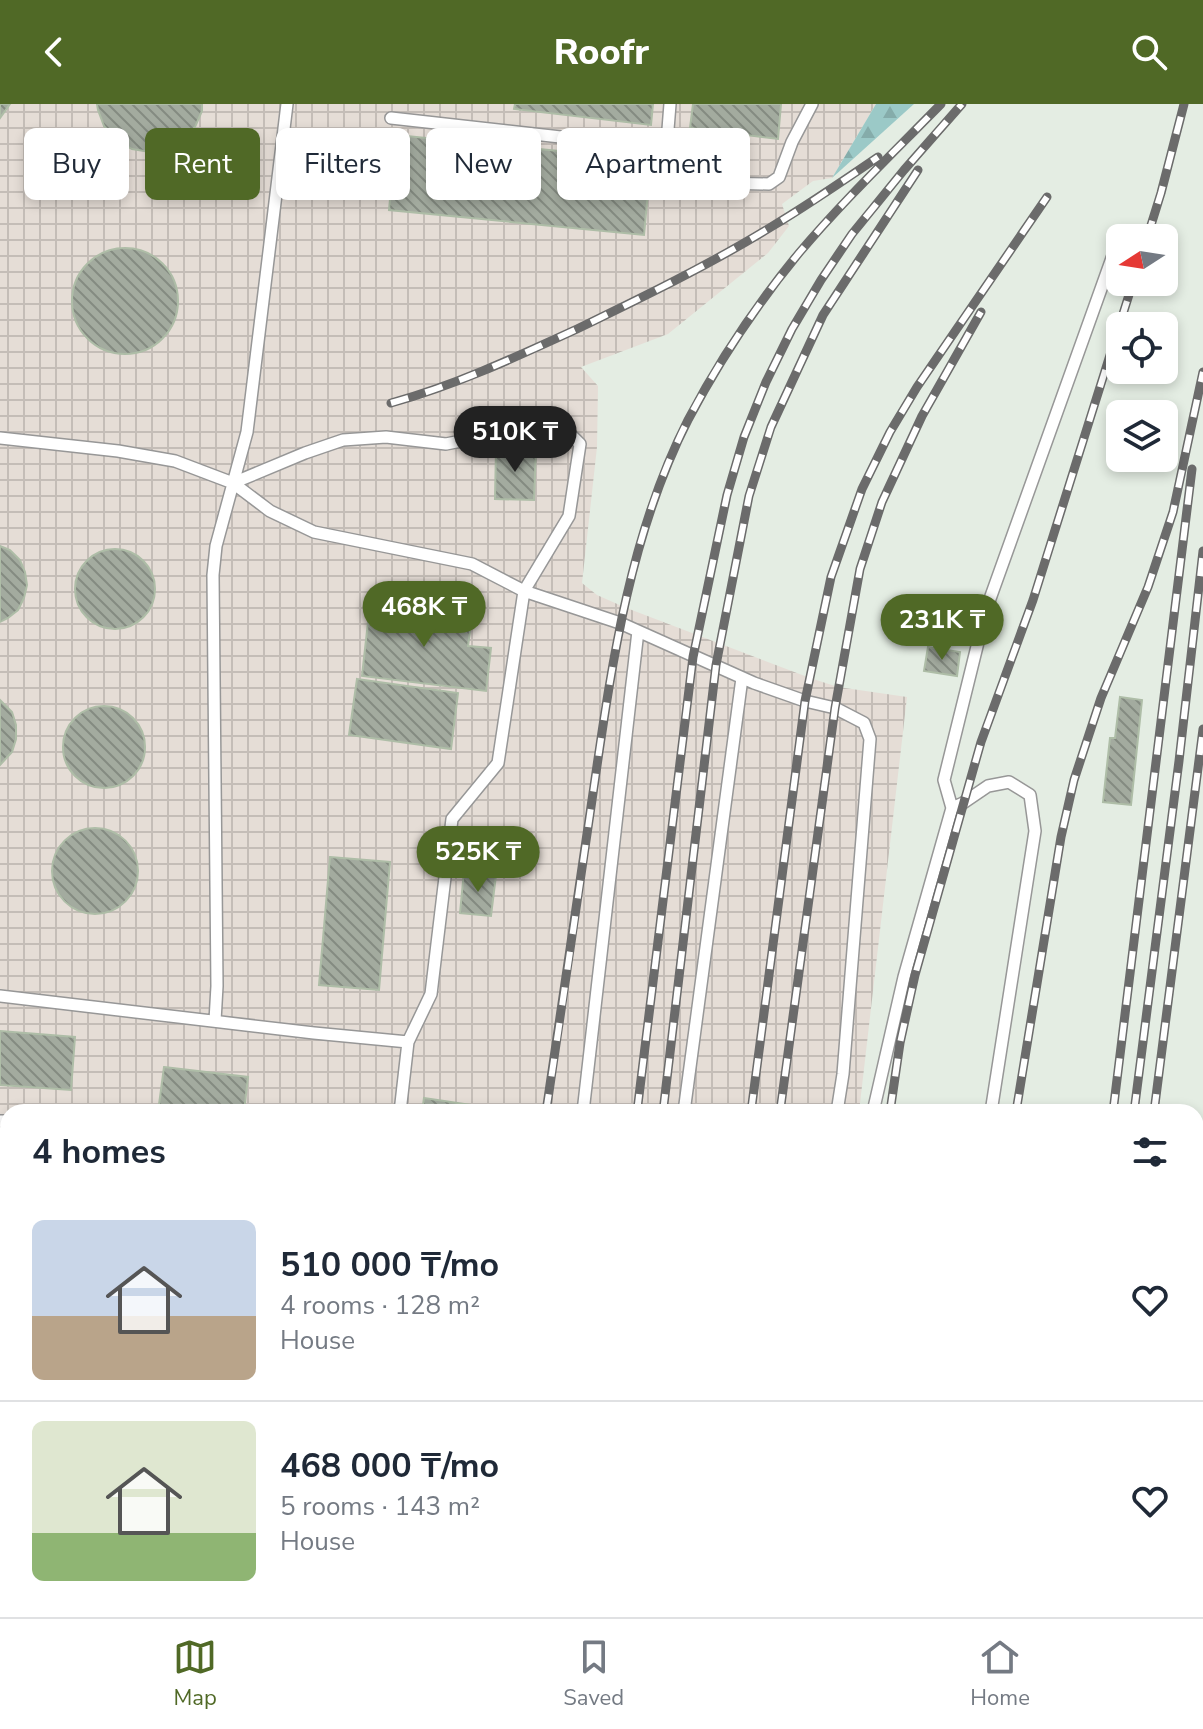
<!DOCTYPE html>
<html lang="en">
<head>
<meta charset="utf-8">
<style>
  :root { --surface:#fff; --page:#f2f2f3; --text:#1f2937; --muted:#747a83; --line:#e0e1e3; --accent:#506926 }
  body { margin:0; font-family:"Nunito Sans",sans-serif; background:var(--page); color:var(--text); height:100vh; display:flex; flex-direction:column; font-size:30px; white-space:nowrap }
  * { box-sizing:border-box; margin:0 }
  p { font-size:26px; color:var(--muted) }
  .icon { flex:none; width:44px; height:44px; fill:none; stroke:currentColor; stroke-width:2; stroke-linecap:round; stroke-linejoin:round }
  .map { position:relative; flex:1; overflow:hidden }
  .panel { position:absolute; left:0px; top:1000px; width:1204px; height:514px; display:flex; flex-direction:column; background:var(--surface); border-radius:24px 24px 0 0; box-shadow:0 4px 12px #0003 }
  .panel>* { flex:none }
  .top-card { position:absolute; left:24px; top:24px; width:800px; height:72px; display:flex; gap:16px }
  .needle { width:52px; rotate:258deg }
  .buttons { position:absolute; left:1106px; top:120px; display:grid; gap:16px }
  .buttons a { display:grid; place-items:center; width:72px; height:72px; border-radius:12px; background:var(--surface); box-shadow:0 4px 12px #0003; font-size:40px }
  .price { position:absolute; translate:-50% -68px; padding:0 18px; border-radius:28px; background:var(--accent); color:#fff; font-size:26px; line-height:52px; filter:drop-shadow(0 2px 4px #0008) }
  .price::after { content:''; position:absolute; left:50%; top:48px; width:24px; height:18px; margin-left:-12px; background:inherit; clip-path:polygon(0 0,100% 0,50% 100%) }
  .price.selected { background:#222; color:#fff }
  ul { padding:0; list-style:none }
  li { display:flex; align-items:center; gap:24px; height:200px; padding:0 32px }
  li+li { border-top:2px solid var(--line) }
  li span { display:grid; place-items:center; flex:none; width:224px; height:160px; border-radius:12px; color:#555 }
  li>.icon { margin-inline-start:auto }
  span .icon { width:96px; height:96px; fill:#fffc; stroke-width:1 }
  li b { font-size:34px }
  h2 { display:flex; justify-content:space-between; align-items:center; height:96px; padding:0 32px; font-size:34px }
  .pill { padding:0 28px; border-radius:12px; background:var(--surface); box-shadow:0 4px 12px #0003; font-size:28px; line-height:72px }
  .pill.selected { background:var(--accent); color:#fff }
  header { display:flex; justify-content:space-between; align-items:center; height:104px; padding:0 32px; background:var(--accent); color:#fff; font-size:36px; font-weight:800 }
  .menu { display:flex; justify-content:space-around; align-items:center; height:112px; border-top:2px solid var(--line); background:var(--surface); font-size:22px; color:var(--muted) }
  .menu a { display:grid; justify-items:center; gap:4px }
  .menu .selected { color:var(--accent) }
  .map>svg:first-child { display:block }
</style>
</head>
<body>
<header><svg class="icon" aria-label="back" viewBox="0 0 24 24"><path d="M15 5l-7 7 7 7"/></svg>Roofr<svg class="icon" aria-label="search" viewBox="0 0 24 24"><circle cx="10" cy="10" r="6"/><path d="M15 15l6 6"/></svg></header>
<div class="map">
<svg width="1203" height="1513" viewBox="0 0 1203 1513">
  <defs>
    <pattern id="industrial-grid" width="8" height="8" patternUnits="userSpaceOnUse" patternTransform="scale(2)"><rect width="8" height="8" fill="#e5ddd6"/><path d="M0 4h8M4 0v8" fill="none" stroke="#c4bdb7"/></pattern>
    <pattern id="forest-firs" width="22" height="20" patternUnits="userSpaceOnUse" patternTransform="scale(2)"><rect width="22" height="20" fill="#9bc9c7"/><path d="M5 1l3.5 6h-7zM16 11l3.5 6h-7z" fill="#85acaa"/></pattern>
    <pattern id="building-back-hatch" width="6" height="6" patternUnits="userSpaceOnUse" patternTransform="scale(2)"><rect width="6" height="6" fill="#a3ab9f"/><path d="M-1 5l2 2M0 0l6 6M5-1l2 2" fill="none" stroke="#848b81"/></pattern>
  </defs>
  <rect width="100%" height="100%" fill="#e4ede3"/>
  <path fill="url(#industrial-grid)" d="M0,0H876L832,74L813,77L782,100L789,122L768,149L668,230L581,263L598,282L597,343L582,479L597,491L624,503L810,574L838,583L907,593L859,1008H8V1506H799L798,1513H0Z"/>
  <path fill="url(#forest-firs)" d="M876,0H914L832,74Z"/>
  <path fill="url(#building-back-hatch)" stroke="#aebda7" stroke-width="2" d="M0,0H10L0,14Z
    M97,0H202V7L195,23L183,37L168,45L150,48L132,45L116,36L104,22L98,6Z
    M515,0H653L651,21L514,5Z
    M693,0H781L778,35L690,24Z
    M396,31L651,56L644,131L389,106Z
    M72 197a53 53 0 1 1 106 0a53 53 0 1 1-106 0Z
    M496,344L536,345L534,396L495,395Z
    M0,442L10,446L20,456L25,468L27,481L24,494L18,506L8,514L0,518Z
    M75 485a40 40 0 1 1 80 0a40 40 0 1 1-80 0Z
    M370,500L472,513L468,542L491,544L486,587L362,572Z
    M928,543L960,548L957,572L924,567Z
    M357,575L458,589L451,645L349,631Z
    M1120,593L1142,596L1131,701L1103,698L1110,634H1115Z
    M0,596L12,608L16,621V635L12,648L0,661Z
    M63 643a41 41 0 1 1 82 0a41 41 0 1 1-82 0Z
    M52 767a43 43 0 1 1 86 0a43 43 0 1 1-86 0Z
    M330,753L390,758L379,886L319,881Z
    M464,767L496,771L491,812L460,809Z
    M0,927L75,933L71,986L0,981Z
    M164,963L248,973L244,1008H158Z
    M424,994L519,1008H422Z
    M0,1030L8,1031V1124L0,1123Z
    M8,1377V1436L0,1425V1389Z
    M115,1506H191L186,1513H120Z
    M322,1506H425L426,1513H322Z"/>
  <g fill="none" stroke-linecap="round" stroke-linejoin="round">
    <g stroke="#979797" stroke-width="14">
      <path id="service" d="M670,0L667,38L666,66L675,78L769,80L779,73L792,38L812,0
        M391,14L641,42L667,38
        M0,334L118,347L175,357L233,379L270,407L314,428L472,460L524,487L498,659L452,715L431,890L408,938
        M233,379L305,349L343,336L386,333L446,340L506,328L567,327L580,340L569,412L524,487L620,519L754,579L805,597L835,604L864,619L870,635L843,970L837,1008
        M952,704L963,699L988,682L1009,678L1030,691L1035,727L991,1008
        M0,892L314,929L408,938L400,1008
        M215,917L217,882L213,471L216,442L247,328L287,0
        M583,1008L638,527
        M684,1008L742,574
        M873,1008L904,873L952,704L944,676L986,506L1116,143
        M0,1017H8
        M0,1245L8,1247
        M596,1506L630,1510
        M479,1513L480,1506
        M767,1513L768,1506
        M808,1513V1506
        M911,1513L912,1506"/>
    </g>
    <use href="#service" stroke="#fff" stroke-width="11"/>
    <g stroke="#6b6b6b" stroke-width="9">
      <path id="rail" d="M1147,134L1161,89L1184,0
        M391,299C456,281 516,253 577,225C643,193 709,161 771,123C808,101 843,77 878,53
        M546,1008C562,904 577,800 592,696C611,566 628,434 688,316C719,257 757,200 799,149C843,97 893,49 941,0
        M637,1008L693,553L727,391L744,333L766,278L792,225L821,176L852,130L904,66L962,0
        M663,1008L716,561L749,392L771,323L823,211L918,66
        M751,1008L805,597L831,473L862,385L890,328L917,283L1047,93
        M780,1008L835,604L860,465L882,398L922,312L981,208
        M890,1008L900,939L915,871L981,638L1033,496L1133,178
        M1016,1008L1061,733L1074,676L1101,594L1148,483L1173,408L1203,268
        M1113,1008L1192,365
        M1134,1008L1179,657L1203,447
        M1154,1008L1203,625
        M685,1513L686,1506
        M711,1513L712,1506
        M826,1513L827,1506
        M935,1513L936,1506
        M1048,1513V1506
        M1069,1513L1070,1506
        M1089,1513L1090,1506"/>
    </g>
    <use href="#rail" stroke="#fff" stroke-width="6" stroke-dasharray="18" stroke-linecap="butt"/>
  </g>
</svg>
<div class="buttons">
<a><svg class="needle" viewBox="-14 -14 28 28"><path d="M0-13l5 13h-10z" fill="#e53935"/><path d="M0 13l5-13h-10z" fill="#747a83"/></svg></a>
<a><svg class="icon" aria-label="locate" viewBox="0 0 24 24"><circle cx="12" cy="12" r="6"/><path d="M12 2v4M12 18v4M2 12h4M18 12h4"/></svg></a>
<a><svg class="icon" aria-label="layers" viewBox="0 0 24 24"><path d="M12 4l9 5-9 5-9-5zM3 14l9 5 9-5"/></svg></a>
</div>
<b class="price selected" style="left:515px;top:370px">510K ₸</b>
<b class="price" style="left:424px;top:545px">468K ₸</b>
<b class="price" style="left:942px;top:558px">231K ₸</b>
<b class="price" style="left:478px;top:790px">525K ₸</b>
<div class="top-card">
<a class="pill">Buy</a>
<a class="pill selected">Rent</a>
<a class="pill">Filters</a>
<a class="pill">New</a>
<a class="pill">Apartment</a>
</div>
<section class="panel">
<h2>4 homes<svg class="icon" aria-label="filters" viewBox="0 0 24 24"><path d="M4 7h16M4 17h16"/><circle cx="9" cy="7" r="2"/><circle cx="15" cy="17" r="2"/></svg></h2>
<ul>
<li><span style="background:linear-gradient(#c9d6e8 60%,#b9a48a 0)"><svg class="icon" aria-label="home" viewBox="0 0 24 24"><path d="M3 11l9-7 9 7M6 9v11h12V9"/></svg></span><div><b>510 000 ₸/mo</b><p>4 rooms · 128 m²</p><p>House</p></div><svg class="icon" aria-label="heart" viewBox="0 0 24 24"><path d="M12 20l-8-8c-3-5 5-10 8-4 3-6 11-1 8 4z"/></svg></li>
<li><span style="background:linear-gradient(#dfe7d0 70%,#8fb573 0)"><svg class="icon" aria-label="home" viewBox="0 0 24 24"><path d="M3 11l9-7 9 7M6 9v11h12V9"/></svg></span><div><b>468 000 ₸/mo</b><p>5 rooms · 143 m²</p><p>House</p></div><svg class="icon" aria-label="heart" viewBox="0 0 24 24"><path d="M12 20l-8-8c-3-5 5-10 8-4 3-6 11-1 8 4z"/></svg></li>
</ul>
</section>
</div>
<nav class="menu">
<a class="selected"><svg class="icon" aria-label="map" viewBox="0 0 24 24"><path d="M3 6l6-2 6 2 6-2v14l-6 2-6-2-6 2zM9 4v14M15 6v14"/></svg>Map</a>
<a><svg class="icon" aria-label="saved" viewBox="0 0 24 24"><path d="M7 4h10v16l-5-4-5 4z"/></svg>Saved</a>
<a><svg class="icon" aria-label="home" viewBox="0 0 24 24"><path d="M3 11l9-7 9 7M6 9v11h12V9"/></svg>Home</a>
</nav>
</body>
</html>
